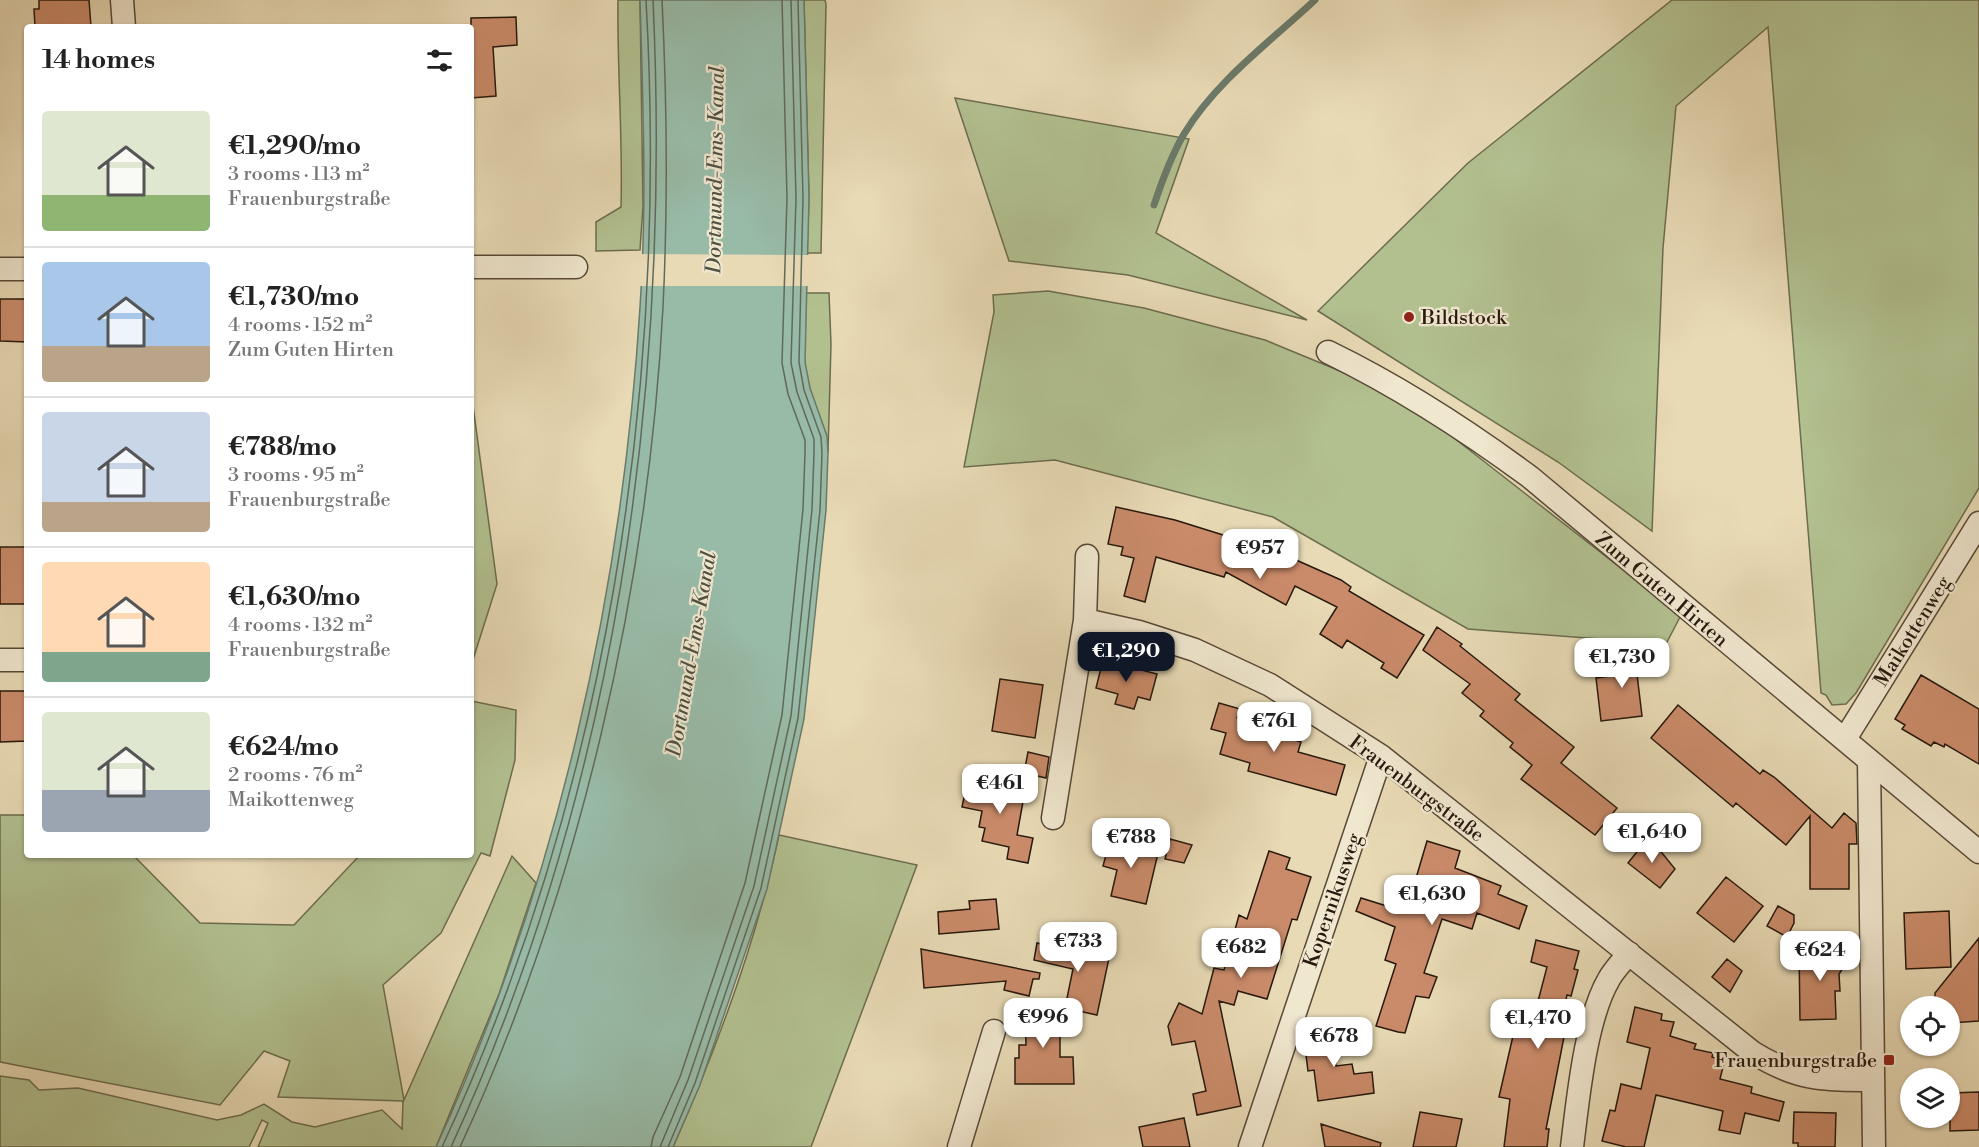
<!DOCTYPE html>
<html lang="en">
<head>
<meta charset="utf-8">
<style>
  :root { --surface:#fff; --page:#f6f6f6; --text:#222; --muted:#767676; --line:#e0e0e0; --accent:#111827 }
  body { margin:0; font-family:"Libre Bodoni",serif; background:var(--page); color:var(--text); height:100vh; display:flex; flex-direction:column; font-size:22px; white-space:nowrap }
  * { box-sizing:border-box; margin:0 }
  p { font-size:20px; color:var(--muted) }
  .icon { flex:none; width:33px; height:33px; fill:none; stroke:currentColor; stroke-width:2; stroke-linecap:round; stroke-linejoin:round }
  .map { position:relative; flex:1; overflow:hidden }
  .drawer { position:absolute; left:24px; top:24px; width:450px; height:834px; display:flex; flex-direction:column; background:var(--surface); border-radius:6px; box-shadow:0 2px 4px #0004 }
  .drawer>* { flex:none }
  .buttons { position:absolute; left:1900px; top:996px; display:grid; gap:12px }
  .buttons a { display:grid; place-items:center; width:60px; height:60px; border-radius:50%; background:var(--surface); box-shadow:0 2px 4px #0004; font-size:30px }
  .price { position:absolute; translate:-50% -51px; padding:0 14px; border-radius:12px; background:#fff; color:#222; font-size:20px; line-height:39px; filter:drop-shadow(0 2px 3px #0008) }
  .price::after { content:''; position:absolute; left:50%; top:36px; width:18px; height:14px; margin-left:-9px; background:inherit; clip-path:polygon(0 0,100% 0,50% 100%) }
  .price.selected { background:var(--accent); color:#fff }
  ul { padding:0; list-style:none }
  li { display:flex; align-items:center; gap:18px; height:150px; padding:0 18px }
  li+li { border-top:2px solid var(--line) }
  li span { display:grid; place-items:center; flex:none; width:168px; height:120px; border-radius:6px; color:#555 }
  li>.icon { margin-inline-start:auto }
  span .icon { width:72px; height:72px; fill:#fffc; stroke-width:1 }
  li b { font-size:26px }
  h2 { display:flex; justify-content:space-between; align-items:center; height:72px; padding:0 18px; font-size:26px }
  .map>svg:first-child { display:block }
</style>
</head>
<body>
<div class="map">
<svg width="1979" height="1147" viewBox="0 0 1979 1147">
  <rect width="100%" height="100%" fill="#e8dab5"/>
  <filter id="stains"><feTurbulence type="fractalNoise" baseFrequency=".00333" numOctaves="4"/><feColorMatrix values="0 0 0 0 .2 0 0 0 0 .09 0 0 0 0 .02 0 0 0 .5 -.17"/></filter>
  <radialGradient id="worn" r=".72"><stop offset=".6" stop-color="#630" stop-opacity="0"/><stop offset="1" stop-color="#630" stop-opacity=".3"/></radialGradient>
  <path fill="#b2c090" stroke="#6c6c4e" stroke-width="1.5" d="M618,0H640L643,206L640,250L596,251V222L621,207C623,138 617,69 618,0Z
    M804,0H825L826,4L821,253H807L809,198Z
    M1672,0H1979V488L1856,693L1846,704L1832,705L1826,695L1821,693L1768,27L1676,106L1663,248L1652,531L1558,462L1318,311L1468,163Z
    M955,98L1189,139L1156,233L1307,320L1128,275L1009,261Z
    M1048,291L1144,308L1265,340L1357,378L1436,424L1681,615L1666,644L1468,629L1273,517L1055,460L964,467L994,312L993,295Z
    M806,293H829L831,344L828,453C827,426 812,403 807,377C801,349 805,320 806,293Z
    M471,391L497,584L471,666Z
    M471,701L516,710L515,760L490,856L481,853L441,933L383,985L404,1100L512,856L536,883L499,994L436,1147H258L268,1123L262,1120L249,1147H0V1076L29,1080L39,1090L78,1088L217,1120L241,1115L264,1104L292,1122L315,1127L382,1110L402,1129L403,1101L278,1097L290,1061L264,1051L220,1105L0,1062V815H27V855H133L200,923L294,925L360,855H471Z
    M779,835L917,865L811,1147H673C716,1050 757,939 779,835Z"/>
  <path fill="#98bba8" stroke="#6b7a6a" stroke-width="1.5" d="M640,0H804L809,198L805,362L810,388L827,436L828,453L826,510L804,719L767,889L700,1085L673,1147H436C557,885 622,595 640,307C647,205 643,102 640,0Z"/>
  <path fill="#e8dab5" d="M638,254L811,255L809,286H638Z"/>
  <g fill="none" stroke-linecap="round" stroke-linejoin="round">
    <path stroke="#606a5a" stroke-width="1.5" d="M442,1147C607,792 668,389 646,0
      M451,1147C616,789 671,391 653,0
      M460,1147C579,891 648,589 663,307C668,205 667,102 662,0
      M651,1147L653,1137L680,1077L745,883L782,715L803,509L805,453V440L788,394L782,363L787,198L782,0
      M660,1147L688,1080L754,886L791,716L812,509L814,453V439L797,392L791,363L796,198L791,0
      M668,1147L695,1083L761,888L798,718L820,510L822,453L821,437L804,390L799,362L803,198L798,0"/>
    <path stroke="#6b7a6a" stroke-width="7" d="M1154,205C1162,181 1171,156 1184,134C1216,81 1271,41 1315,0"/>
  </g>
  <path fill="#ca8b6a" stroke="#27180d" stroke-width="1.5" d="M39,0H89L91,27H35L34,9H39Z
    M516,17L517,45L493,47L496,96L471,98V18Z
    M0,299H27V342L0,341Z
    M1116,507L1175,520L1236,539L1237,536L1269,548L1341,580L1351,587L1349,591L1424,635L1397,678L1381,668L1384,663L1347,640L1342,648L1320,634L1337,607L1295,586L1286,605L1226,572L1224,577L1156,557L1145,602L1124,596L1134,558L1121,555L1123,547L1108,544Z
    M0,547H27V604H0Z
    M1437,627L1462,644L1460,646L1520,694L1515,700L1574,747L1561,763L1617,808L1595,835L1521,779L1532,765L1510,747L1513,743L1480,716L1484,711L1462,693L1470,684L1423,650Z
    M1647,653L1649,673L1637,674L1642,716L1601,721L1596,678L1617,675L1615,657Z
    M1103,660L1157,674L1150,700L1138,697L1134,709L1115,704L1118,694L1096,688Z
    M1921,675L1979,709V764L1945,744L1944,747L1934,742L1931,746L1902,729L1905,725L1895,719Z
    M1000,679L1043,685L1035,738L992,731Z
    M0,691H26L27,741L0,742Z
    M1219,703L1240,709L1237,718L1280,731L1279,735L1301,742L1298,752L1345,765L1336,795L1248,771L1250,763L1220,754L1226,733L1211,729Z
    M1678,705L1760,774L1763,770L1774,777L1832,828L1844,813L1856,823L1857,844H1849V889H1810V816L1786,845L1736,803L1733,807L1651,738Z
    M1028,752L1049,757L1046,778L1024,773Z
    M995,778L1026,785L1017,835L1033,838L1028,863L1007,859L1009,847L982,841L985,828L979,827L982,811L962,807L968,779L986,783L995,782Z
    M1111,837L1159,849L1146,904L1111,896L1117,870L1103,866Z
    M1649,837L1675,869L1660,888L1628,863Z
    M1170,839L1192,845L1184,863L1165,859Z
    M1427,841L1460,851L1455,868L1501,886L1498,894L1527,906L1519,929L1477,913L1472,929L1442,919L1424,973L1437,977L1429,998L1416,996L1405,1033L1398,1032L1376,1026L1396,964L1385,960L1395,927L1356,911L1361,898L1406,912Z
    M1269,851L1290,858L1286,869L1311,877L1297,920L1292,919L1267,999L1238,991L1234,1005L1219,1001L1241,1106L1197,1115L1193,1094L1206,1091L1195,1041L1172,1045L1168,1026L1179,1003L1202,1014L1214,968L1224,970L1239,915L1247,919Z
    M1726,877L1763,906L1734,942L1697,913Z
    M996,899L999,929L939,934L938,912L970,909L969,901Z
    M1778,906L1794,915V923L1787,937L1767,926Z
    M1949,911L1951,967L1906,969L1904,913Z
    M1979,938V1021L1950,1023V1006H1935V993Z
    M1060,939L1090,945L1088,954L1109,958L1097,1015L1065,1008L1073,969L1034,960L1037,943L1058,948Z
    M1536,940L1579,951L1574,969L1578,970L1571,996L1567,995L1558,1036L1564,1037L1546,1129H1549L1547,1147H1504L1510,1099L1499,1097L1521,1001L1537,1005L1547,967L1531,962Z
    M1847,948V962L1839,974L1840,991H1835L1836,1019L1800,1020L1799,949Z
    M921,949L1040,973L1039,979H1033L1029,996L1004,990L1006,981L924,988Z
    M1727,959L1742,971L1730,992L1712,977Z
    M1025,1001L1060,1009V1057H1073L1074,1084H1015V1058H1019V1045H1026Z
    M1635,1007L1662,1014L1661,1020L1674,1022L1670,1036L1696,1044L1694,1049L1713,1053L1712,1057L1721,1060V1062L1724,1063L1720,1079L1752,1087L1751,1093L1784,1102L1779,1121L1745,1113L1740,1134L1719,1130L1723,1111L1656,1095L1644,1147H1626L1602,1141L1610,1110L1615,1111L1621,1084L1641,1089L1650,1048L1627,1042Z
    M1318,1021L1339,1028L1334,1043L1336,1066L1352,1064L1354,1074L1372,1072L1374,1093L1318,1101L1314,1070L1308,1071L1306,1055Z
    M1979,1092V1130L1950,1131V1093Z
    M1420,1112L1462,1119L1456,1147H1413Z
    M1794,1112L1836,1113L1835,1147H1798V1143H1793Z
    M1184,1118L1190,1147H1143L1139,1127Z
    M1321,1124L1381,1143L1380,1147H1325Z"/>
  <g fill="none" stroke-linecap="round" stroke-linejoin="round">
    <g stroke="#574837" stroke-width="25">
      <path id="minor" d="M122,0L124,27
        M471,267H576
        M0,269H27
        M1328,352C1400,387 1465,429 1530,477L1979,852
        M1085,620L1139,632L1195,650L1270,685L1381,756L1752,1052C1797,1080 1821,1080 1873,1080
        M0,660H27
        M1845,739L1979,523
        M1869,761L1874,1147
        M1053,818L1085,620L1087,556
        M959,1147L994,1031
        M1250,1147L1381,756
        M1572,1147C1578,1100 1585,1020 1609,979C1614,970 1622,962 1629,953"/>
    </g>
    <use href="#minor" stroke="#f0e7cf" stroke-width="22"/>
  </g>
  <g fill="#8f2418" stroke="#f0e7cf" stroke-width="2">
    <circle cx="1409" cy="317" r="6"/>
    <rect x="1883" y="1054" width="12" height="12" rx="3"/>
  </g>
  <g text-anchor="middle" stroke-width="4.5" stroke-linejoin="round" paint-order="stroke">
    <g font-size="20" fill="#27180d" stroke="#f0e7cf" text-anchor="start">
      <text x="1421" y="324">Bildstock</text>
      <text x="1877" y="1067" text-anchor="end">Frauenburgstraße</text>
    </g>
    <g font-size="20" fill="#27180d" stroke="#f0e7cf">
      <text transform="translate(1662 589) rotate(40)" y="7">Zum Guten Hirten</text>
      <text transform="translate(1912 631) rotate(-58)" y="7">Maikottenweg</text>
      <text transform="translate(1417 788) rotate(37)" y="7">Frauenburgstraße</text>
      <text transform="translate(1332 900) rotate(-71)" y="7">Kopernikusweg</text>
    </g>
    <g font-size="21" font-style="italic" fill="#4f5143" stroke="#f0e7cf">
      <text transform="translate(715 170) rotate(-89)" y="7">Dortmund-Ems-Kanal</text>
      <text transform="translate(691 654) rotate(-80)" y="7">Dortmund-Ems-Kanal</text>
    </g>
  </g>
  <rect width="100%" height="100%" filter="url(#stains)"/>
  <rect width="100%" height="100%" fill="url(#worn)"/>
</svg>
<div class="buttons">
<a><svg class="icon" aria-label="locate" viewBox="0 0 24 24"><circle cx="12" cy="12" r="6"/><path d="M12 2v4M12 18v4M2 12h4M18 12h4"/></svg></a>
<a><svg class="icon" aria-label="layers" viewBox="0 0 24 24"><path d="M12 4l9 5-9 5-9-5zM3 14l9 5 9-5"/></svg></a>
</div>
<b class="price" style="left:1260px;top:580px">€957</b>
<b class="price selected" style="left:1126px;top:683px">€1,290</b>
<b class="price" style="left:1622px;top:689px">€1,730</b>
<b class="price" style="left:1274px;top:753px">€761</b>
<b class="price" style="left:1000px;top:815px">€461</b>
<b class="price" style="left:1652px;top:864px">€1,640</b>
<b class="price" style="left:1131px;top:869px">€788</b>
<b class="price" style="left:1432px;top:926px">€1,630</b>
<b class="price" style="left:1078px;top:973px">€733</b>
<b class="price" style="left:1241px;top:979px">€682</b>
<b class="price" style="left:1820px;top:982px">€624</b>
<b class="price" style="left:1043px;top:1049px">€996</b>
<b class="price" style="left:1538px;top:1050px">€1,470</b>
<b class="price" style="left:1334px;top:1068px">€678</b>
<section class="drawer">
<h2>14 homes<svg class="icon" aria-label="filters" viewBox="0 0 24 24"><path d="M4 7h16M4 17h16"/><circle cx="9" cy="7" r="2"/><circle cx="15" cy="17" r="2"/></svg></h2>
<ul>
<li><span style="background:linear-gradient(#dfe7d0 70%,#8fb573 0)"><svg class="icon" aria-label="home" viewBox="0 0 24 24"><path d="M3 11l9-7 9 7M6 9v11h12V9"/></svg></span><div><b>€1,290/mo</b><p>3 rooms · 113 m²</p><p>Frauenburgstraße</p></div></li>
<li><span style="background:linear-gradient(#a9c7e8 70%,#b9a48a 0)"><svg class="icon" aria-label="home" viewBox="0 0 24 24"><path d="M3 11l9-7 9 7M6 9v11h12V9"/></svg></span><div><b>€1,730/mo</b><p>4 rooms · 152 m²</p><p>Zum Guten Hirten</p></div></li>
<li><span style="background:linear-gradient(#c9d6e8 75%,#b9a48a 0)"><svg class="icon" aria-label="home" viewBox="0 0 24 24"><path d="M3 11l9-7 9 7M6 9v11h12V9"/></svg></span><div><b>€788/mo</b><p>3 rooms · 95 m²</p><p>Frauenburgstraße</p></div></li>
<li><span style="background:linear-gradient(#ffd9b3 75%,#7fa58c 0)"><svg class="icon" aria-label="home" viewBox="0 0 24 24"><path d="M3 11l9-7 9 7M6 9v11h12V9"/></svg></span><div><b>€1,630/mo</b><p>4 rooms · 132 m²</p><p>Frauenburgstraße</p></div></li>
<li><span style="background:linear-gradient(#dfe7d0 65%,#9aa5b1 0)"><svg class="icon" aria-label="home" viewBox="0 0 24 24"><path d="M3 11l9-7 9 7M6 9v11h12V9"/></svg></span><div><b>€624/mo</b><p>2 rooms · 76 m²</p><p>Maikottenweg</p></div></li>
</ul>
</section>
</div>
</body>
</html>
